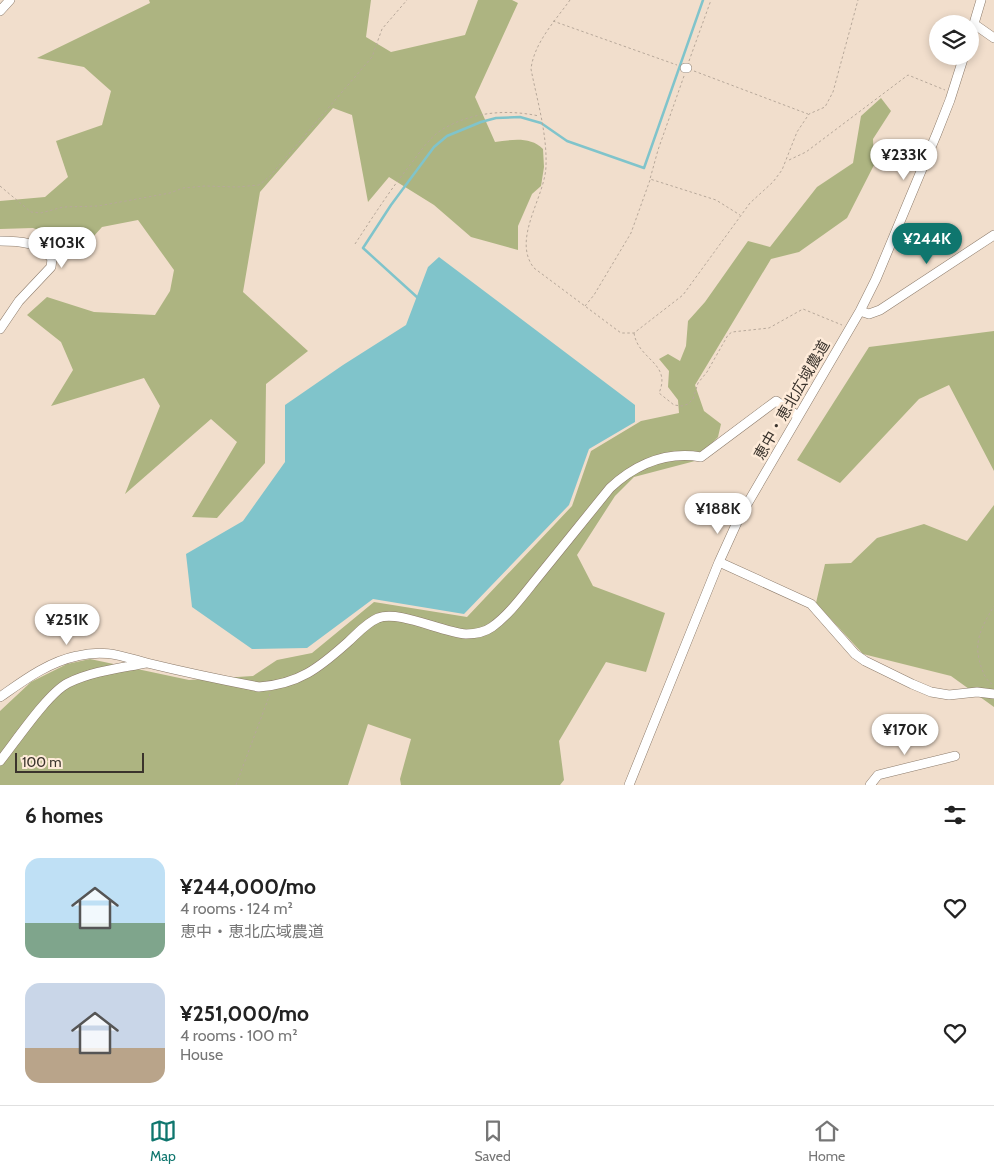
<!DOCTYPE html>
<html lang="en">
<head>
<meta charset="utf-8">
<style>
  :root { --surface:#fff; --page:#f6f6f6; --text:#222; --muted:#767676; --line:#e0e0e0; --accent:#0f766e }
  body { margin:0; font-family:Cabin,"Noto Sans JP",sans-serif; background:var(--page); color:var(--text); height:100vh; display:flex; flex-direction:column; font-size:19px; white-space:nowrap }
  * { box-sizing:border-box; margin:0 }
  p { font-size:16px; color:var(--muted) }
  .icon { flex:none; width:28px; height:28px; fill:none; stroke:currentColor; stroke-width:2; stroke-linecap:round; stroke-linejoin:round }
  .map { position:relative; height:785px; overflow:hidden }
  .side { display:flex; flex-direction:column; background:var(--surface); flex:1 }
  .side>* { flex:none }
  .tools { position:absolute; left:929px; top:15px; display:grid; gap:10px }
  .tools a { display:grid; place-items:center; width:50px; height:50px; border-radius:50%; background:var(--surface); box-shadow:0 2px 8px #0003; font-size:25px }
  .scale { position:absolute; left:15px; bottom:12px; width:129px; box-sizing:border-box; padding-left:5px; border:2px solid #3a332c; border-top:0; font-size:14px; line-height:18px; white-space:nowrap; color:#3a332c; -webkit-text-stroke:4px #feebd9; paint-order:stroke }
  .price { position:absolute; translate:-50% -42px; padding:0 11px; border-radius:18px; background:#fff; color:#222; font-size:16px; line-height:32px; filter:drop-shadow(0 1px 2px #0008) }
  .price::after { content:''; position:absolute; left:50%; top:30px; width:15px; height:11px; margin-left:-8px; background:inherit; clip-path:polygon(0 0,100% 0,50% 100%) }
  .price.active { background:var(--accent); color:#fff }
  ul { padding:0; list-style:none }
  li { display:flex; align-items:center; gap:15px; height:125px; padding:0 25px }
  li span { display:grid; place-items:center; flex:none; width:140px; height:100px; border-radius:15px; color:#555 }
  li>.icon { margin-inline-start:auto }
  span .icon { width:60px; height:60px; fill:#fffc; stroke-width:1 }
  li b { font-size:21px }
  h2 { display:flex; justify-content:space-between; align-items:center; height:60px; padding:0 25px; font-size:21px }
  .dock { display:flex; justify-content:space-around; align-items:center; height:70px; border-top:1px solid var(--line); background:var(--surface); font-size:14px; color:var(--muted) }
  .dock a { display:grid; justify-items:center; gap:2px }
  .dock .active { color:var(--accent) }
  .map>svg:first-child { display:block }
</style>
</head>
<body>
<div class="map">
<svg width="994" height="785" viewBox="0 0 994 785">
  <rect width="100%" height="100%" fill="#f1decc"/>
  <path fill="#adb481" d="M149,0H371L366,37L391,52L465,35L478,0H512L518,3L475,97L495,142C511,140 530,136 543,149L544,167L541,186L532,194L518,226V250L471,237L434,205L389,177L368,202L352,115L333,108L260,192L243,292L308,351L266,384L265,463L217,518L192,517L237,442L211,419L125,494L160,406L144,378L51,406L73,370L61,342L27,315L47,297L94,312L155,315L170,291L174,270L138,220L102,227L83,248L33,228L0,229V201L45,197L68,177L56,141L102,125L111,91L84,67L37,58L150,3Z
    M881,98L891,111L873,139L874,165L847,218L799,252L771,259L695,385L704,411L721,424L718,437L695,461L634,477L615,496L577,555L593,586L665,613L646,672L606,662L559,741L564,780L560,785H401L400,779L411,739L368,724L348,785H0V711L31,682L67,664L90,659L189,680L253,676L277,660L312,653L374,602L467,617L572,506L591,451L641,421L679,413L678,400L668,387L669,371L659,359L668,354L680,361L686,346L688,321L705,302L748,241L770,247L817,187L853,163L861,116Z
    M994,331V471L949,385L919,399L840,483L797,460L869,347Z
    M994,505V707L951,676L863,654L816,603L825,564L851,563L877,538L924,524L967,541Z"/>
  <path fill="#80c4cb" d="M439,257L635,405V422L589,449L569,505L464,614L373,599L307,648L252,649L192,607L186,554L243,521L285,462V405L343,365L406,325L428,267Z"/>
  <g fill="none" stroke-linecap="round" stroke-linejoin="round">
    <path stroke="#80c4cb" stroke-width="2.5" d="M418,298L363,248L391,205L434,147L447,136L481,122L496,118L520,117L541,123L567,141L644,168L703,0"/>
    <g stroke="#8c7b6b" stroke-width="10">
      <path id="minor" d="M0,11L10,0
        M974,24L994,38
        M970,37L981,0
        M685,68H687
        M0,241C20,241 39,242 52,259L51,267L19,301L0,329
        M860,311L869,314L880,310L994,235
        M719,562L811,604L855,654L865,661L912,684L931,692L949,695L977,692L994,694
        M0,697C23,681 48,662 77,656C105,649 121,656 147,663C184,672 222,680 259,687C299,684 319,668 348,642C357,634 366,623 378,618C399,610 441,632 466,634C475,634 485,632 492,627C510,614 524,594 538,577C562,547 586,518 610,488C636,464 665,451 701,457L776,401L798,416
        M0,761C16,741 48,693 68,683C92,671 121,668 146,663
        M629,785L719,562L739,518L860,311L876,279L937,133L950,100L964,56
        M870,785L878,775L955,756"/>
    </g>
    <path stroke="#b7a89a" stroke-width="1" stroke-dasharray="2.5 2.5" stroke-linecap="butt" d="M570,0C555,21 534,43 531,69C537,100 547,133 546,165C546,196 511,239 534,268L621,333H634L683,295L750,203L773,182L782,170L797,132L809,114L825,107L833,92L858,0
      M553,21L677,65
      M689,61L711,0
      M694,71L808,114
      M684,76L658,150L650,179L716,200L740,215
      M789,160L806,152L908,75L945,90
      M0,186L31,212L41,213L63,207L98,206L170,193L183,188L205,186L237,187L259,185L270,176L372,57L382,29L407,0
      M355,244C374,215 392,187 414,160C422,149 431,136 443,129C472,112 506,109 539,116
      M585,306L594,295L631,233L650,180
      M634,333C638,360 672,363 659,393L674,405L682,406L688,404L693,399L698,383L707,372L728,335L732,332L769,328L803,309L842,325
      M992,684C987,681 984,675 982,669C972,643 981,628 994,606
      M236,785L270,694"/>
    <use href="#minor" stroke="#fff" stroke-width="9"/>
  </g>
  <g text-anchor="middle" stroke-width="5" stroke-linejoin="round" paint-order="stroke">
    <g font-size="15" fill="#3a332c" stroke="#feebd9">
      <text transform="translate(792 400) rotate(-60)" y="5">恵中・恵北広域農道</text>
    </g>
  </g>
</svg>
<div class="tools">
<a><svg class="icon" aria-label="layers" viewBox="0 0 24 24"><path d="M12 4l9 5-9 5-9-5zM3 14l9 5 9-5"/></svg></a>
</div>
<div class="scale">100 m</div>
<b class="price" style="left:904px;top:181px">¥233K</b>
<b class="price active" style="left:927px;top:265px">¥244K</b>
<b class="price" style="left:62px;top:269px">¥103K</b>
<b class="price" style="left:718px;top:535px">¥188K</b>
<b class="price" style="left:67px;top:646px">¥251K</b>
<b class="price" style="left:905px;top:756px">¥170K</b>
</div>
<section class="side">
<h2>6 homes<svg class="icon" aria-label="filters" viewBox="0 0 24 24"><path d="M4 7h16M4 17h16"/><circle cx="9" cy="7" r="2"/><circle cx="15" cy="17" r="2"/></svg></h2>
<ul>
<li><span style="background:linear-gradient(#bfe0f5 65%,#7fa58c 0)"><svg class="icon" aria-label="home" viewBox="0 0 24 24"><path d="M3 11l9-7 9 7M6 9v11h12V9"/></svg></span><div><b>¥244,000/mo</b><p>4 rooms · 124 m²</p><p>恵中・恵北広域農道</p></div><svg class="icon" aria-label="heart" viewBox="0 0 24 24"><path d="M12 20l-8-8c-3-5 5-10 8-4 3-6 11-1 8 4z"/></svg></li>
<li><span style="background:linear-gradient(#c9d6e8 65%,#b9a48a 0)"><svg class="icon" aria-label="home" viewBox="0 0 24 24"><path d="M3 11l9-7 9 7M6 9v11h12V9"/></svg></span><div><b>¥251,000/mo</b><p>4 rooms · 100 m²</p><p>House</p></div><svg class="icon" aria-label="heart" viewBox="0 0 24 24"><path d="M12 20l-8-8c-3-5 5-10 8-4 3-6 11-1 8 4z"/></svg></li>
</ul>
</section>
<nav class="dock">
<a class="active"><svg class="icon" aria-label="map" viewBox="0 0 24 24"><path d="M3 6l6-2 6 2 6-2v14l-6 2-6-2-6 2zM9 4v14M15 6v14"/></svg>Map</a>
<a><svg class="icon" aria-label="saved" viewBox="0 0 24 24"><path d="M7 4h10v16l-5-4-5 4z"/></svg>Saved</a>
<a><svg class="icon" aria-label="home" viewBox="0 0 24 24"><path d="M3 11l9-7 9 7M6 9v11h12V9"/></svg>Home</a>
</nav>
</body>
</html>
